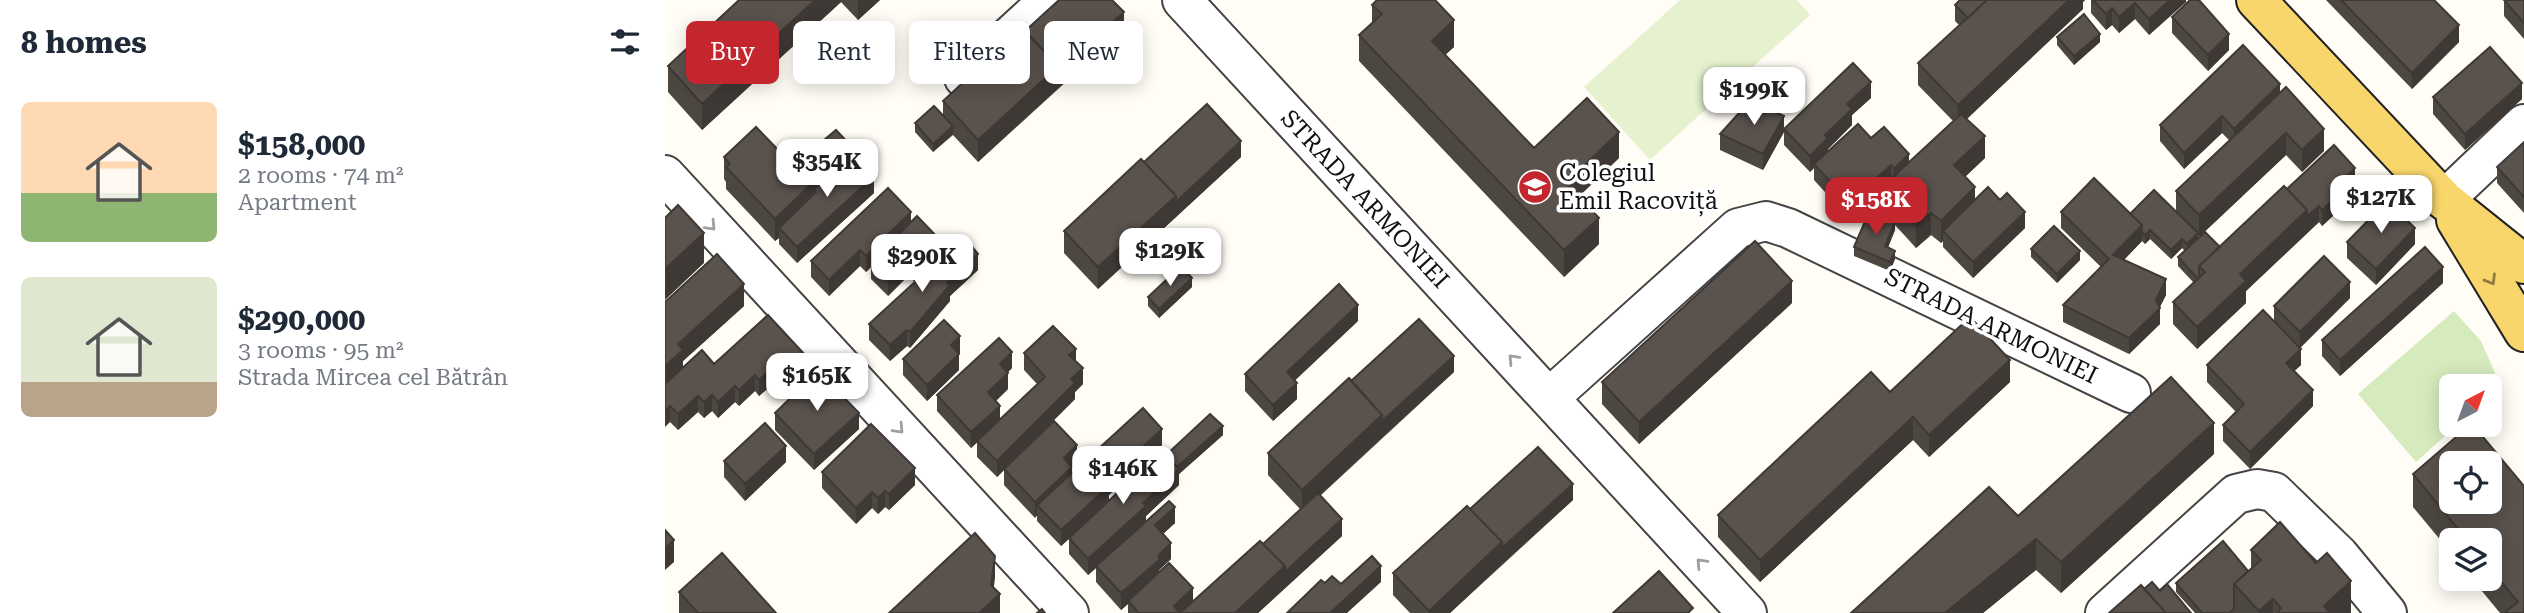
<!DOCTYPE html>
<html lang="en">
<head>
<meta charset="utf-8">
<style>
  :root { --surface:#fff; --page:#f2f2f3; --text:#1f2937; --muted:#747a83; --accent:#c4262e }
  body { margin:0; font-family:"Roboto Serif",serif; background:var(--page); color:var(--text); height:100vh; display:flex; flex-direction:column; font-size:26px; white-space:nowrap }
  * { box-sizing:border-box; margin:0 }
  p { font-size:23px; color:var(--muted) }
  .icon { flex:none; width:38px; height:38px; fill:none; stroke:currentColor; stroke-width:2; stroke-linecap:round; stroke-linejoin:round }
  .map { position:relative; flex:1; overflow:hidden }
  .side { display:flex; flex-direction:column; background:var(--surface); width:665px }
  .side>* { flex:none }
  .top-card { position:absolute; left:21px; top:21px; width:665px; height:63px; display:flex; gap:14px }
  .needle { width:46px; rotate:41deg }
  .controls { position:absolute; left:1774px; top:374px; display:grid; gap:14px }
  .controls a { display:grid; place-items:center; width:63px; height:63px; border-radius:10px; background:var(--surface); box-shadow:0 4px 18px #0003; font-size:35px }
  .price { position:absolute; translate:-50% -60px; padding:0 16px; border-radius:14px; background:#fff; color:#222; font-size:23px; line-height:46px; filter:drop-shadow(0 2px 4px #0008) }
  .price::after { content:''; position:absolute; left:50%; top:42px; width:21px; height:16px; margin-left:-10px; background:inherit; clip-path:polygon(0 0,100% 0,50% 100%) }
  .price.selected { background:var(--accent); color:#fff }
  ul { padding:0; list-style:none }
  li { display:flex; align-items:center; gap:21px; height:175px; padding:0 21px }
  li span { display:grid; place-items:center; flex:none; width:196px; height:140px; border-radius:10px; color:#555 }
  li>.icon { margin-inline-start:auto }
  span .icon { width:84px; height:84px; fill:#fffc; stroke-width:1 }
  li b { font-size:30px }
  h2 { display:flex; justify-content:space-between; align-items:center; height:84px; padding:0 21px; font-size:30px }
  .pill { padding:0 24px; border-radius:10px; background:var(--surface); box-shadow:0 4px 18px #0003; font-size:24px; line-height:63px }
  .pill.selected { background:var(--accent); color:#fff }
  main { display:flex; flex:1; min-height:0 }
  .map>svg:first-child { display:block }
</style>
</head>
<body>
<main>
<section class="side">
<h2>8 homes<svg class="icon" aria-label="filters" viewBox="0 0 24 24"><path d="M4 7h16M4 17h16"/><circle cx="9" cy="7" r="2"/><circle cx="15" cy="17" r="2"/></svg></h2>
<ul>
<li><span style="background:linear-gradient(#ffd9b3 65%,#8fb573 0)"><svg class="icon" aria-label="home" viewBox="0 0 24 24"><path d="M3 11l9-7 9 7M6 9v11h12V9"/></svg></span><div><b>$158,000</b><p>2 rooms · 74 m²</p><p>Apartment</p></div></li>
<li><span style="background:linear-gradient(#dfe7d0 75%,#b9a48a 0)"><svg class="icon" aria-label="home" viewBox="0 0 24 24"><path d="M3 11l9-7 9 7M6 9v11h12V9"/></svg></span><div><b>$290,000</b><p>3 rooms · 95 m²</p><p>Strada Mircea cel Bătrân</p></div></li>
</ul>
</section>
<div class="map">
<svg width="1859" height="613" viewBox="0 0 1859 613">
  <rect width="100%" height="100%" fill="#fffdf5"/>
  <path fill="#d5ebbd" d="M1789,311L1816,341L1830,373L1825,387H1787V425H1792L1751,462L1693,394Z"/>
  <path fill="#e6f2cf" d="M1015,0H1132L1145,15L985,160L919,87Z"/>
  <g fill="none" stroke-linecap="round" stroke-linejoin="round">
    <g stroke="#444" stroke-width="42">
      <path id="minor" d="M517,0L1082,613
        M299,78L384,0
        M0,175L404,613
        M1779,200L1859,124
        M884,398L1073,228L1101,221L1123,228L1466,393
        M1440,613L1571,494L1592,489L1609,492L1674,555L1722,613"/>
    </g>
    <g stroke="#222" stroke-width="42">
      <path id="major" d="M1591,0L1779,200L1859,264
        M1791,220L1859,332"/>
    </g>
    <use href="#minor" stroke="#fff" stroke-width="38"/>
    <use href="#major" stroke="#f9d66b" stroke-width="38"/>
  </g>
  <path fill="#4d4742" d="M74,0H215L193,20L176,2L37,130L3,92V66Z
    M1295,0H1420L1418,2V9L1302,119L1320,158L1300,177L1310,200L1360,228L1308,278L1278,247V241L1276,243L1266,235L1251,248L1230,225V230L1223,247L1230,259L1225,271L1189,256V247L1205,221L1224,219L1216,210V191L1204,201L1200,196L1180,214L1149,180V168L1145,172L1119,145V129L1206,98L1187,115V125L1163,149V152L1206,138L1244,162L1288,121L1253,85V63L1294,25L1290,21V5Z
    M1426,0H1521V2L1484,35L1470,19L1454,33L1447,25L1441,30L1426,13Z
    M1661,0H1769L1794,42L1747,89Z
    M1839,0H1859V39L1839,16Z
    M707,5L789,47L780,55L869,148L954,158L914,196L934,244L899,277L694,61V35L707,23Z
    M1507,17L1564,50L1543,71L1507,33Z
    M459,29L313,162L288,135L268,152L250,132V123L278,115V101L360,31Z
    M1392,37L1435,42L1409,65L1392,45Z
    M1615,93L1659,151L1637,172L1621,155L1534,237L1533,236V239L1555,247L1622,189L1690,184L1670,203V214L1657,226L1654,222L1581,291V303L1532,349L1508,324V302L1529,283L1513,266V257L1520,251L1517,248L1506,259L1485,239L1480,244L1477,241L1459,260L1501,295L1495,307V324L1464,354L1398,322V305L1436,267L1396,228V212L1465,214L1511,211V191L1564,140L1557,133L1519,169L1495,141V125Z
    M1768,97L1857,99L1800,150L1768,114Z
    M1119,132L1098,170L1055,150V134Z
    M1859,142V213L1832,183V167Z
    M186,152L209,193L132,263L114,244V238L110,241L61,189V182L59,179V157H120V173Z
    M576,157L433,289L399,253V231L479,162Z
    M246,222L276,257L313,270L285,296V301L245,348L242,346L225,361L204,340V324L250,282L243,276L223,296L206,279V267L201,272L195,266L164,296L146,277V261Z
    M1682,242L1750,244L1711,285L1682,258Z
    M1366,249L1415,260L1392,283L1366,257Z
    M1778,283L1675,376L1657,356V340Z
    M527,287L494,318L483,306V297Z
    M1685,298L1635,348L1617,330L1636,365L1629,371L1648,406L1585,469L1558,441V425L1571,412L1542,382V365L1609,322V306Z
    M0,302L79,306L18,361V367L49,364L103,315L141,372L118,393L109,383L94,396L90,391L74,406L70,402L53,418L47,411L39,418L33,412L13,430L5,422Z
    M1127,303L974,444L937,404V382Z
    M693,321L630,380L632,399L608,421L580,391V374Z
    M294,353V370L262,401L238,375V359L295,353Z
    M359,353L411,361L418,384L410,392V399L359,450L412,461L407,467V473L497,445L444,495V501L501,455L558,435L514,474V485L481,516V521L510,523L498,534L506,559L494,570V571L528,602L598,544L635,509L603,475V453L686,381L789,372L655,496L677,536L593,613H463V604L456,610L431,582V568L423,575L404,554V539L396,546L372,521V515L370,518L339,485V470L332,477L312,457V442L306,448L272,411V395L347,368L343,372V389L331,401L335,419L372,384L359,370Z
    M1345,382L1264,457L1248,440L1095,582L1053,537V515L1225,392Z
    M110,413L194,429L149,470L110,430Z
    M1549,454L1396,593L1371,570L1318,613H1186Z
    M59,461L121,462L80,501L59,477Z
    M157,472L250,485L224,510L220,507L213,514L207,508L191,524L157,488Z
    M1748,474L1859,486V613H1835L1807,579H1825V541H1787V554L1748,507Z
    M908,500L785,613H745L728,595V573L805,509Z
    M1586,550L1686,613H1530L1511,592V583L1583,571L1586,568Z
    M14,592L111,613H14Z"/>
  <path fill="#3f3936" d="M150,0H176V2L37,130V104Z
    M193,0H215L193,20Z
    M1404,0H1420L1418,2V9L1293,127V105Z
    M1505,0H1521V2L1484,35V19Z
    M1470,3V19L1454,33V17Z
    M1447,8V25L1441,30V14Z
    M459,12V29L393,88V72Z
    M789,20V47L767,67V41Z
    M1794,25V42L1747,89V73Z
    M1435,34V42L1409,65V56Z
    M1564,34V50L1543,71V55Z
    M393,66V88L313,162V140Z
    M1206,82V98L1187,115V125L1163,149V154L1149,164V168L1145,172V156L1182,104Z
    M1857,83V99L1800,150V134Z
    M1615,84V100L1569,145V129Z
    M1119,116V132L1098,170V154Z
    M1557,116V133L1519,169V153Z
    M288,126V134L268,152V144Z
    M1659,129V151L1637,172V150Z
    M954,132V158L901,209V183Z
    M1621,133V155L1534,237V215Z
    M1320,136V158L1289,187V165Z
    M576,141V157L433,289V267L511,196Z
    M186,146V168L151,192L149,189V204L114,228V238L110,241V219Z
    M1244,154V171L1229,185V169Z
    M120,157V179L112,164Z
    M1226,165V182L1216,188V191L1204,201V185Z
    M1690,168V184L1670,203V214L1657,226V210L1665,192Z
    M209,176V193L132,263V247Z
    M1200,180V196L1180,214V198Z
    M1310,187V209L1278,231V241L1276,243V221Z
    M1654,206V222L1581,291V303L1532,349V327L1575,274L1642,210Z
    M246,212V229L206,262V267L201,272V256Z
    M1360,212V228L1308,278V262Z
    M1266,213V235L1251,248V225Z
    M934,218V244L899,277V250Z
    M1230,221V230L1220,255V246Z
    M1477,225V241L1448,271V255Z
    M1750,228V244L1711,285V269Z
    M1485,230V239L1480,244V235Z
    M39,233V263L0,300V269Z
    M1533,233V242L1522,253V244Z
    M1517,239V248L1506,259V250Z
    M276,241V257L250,283V267Z
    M195,250V266L164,296V280Z
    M1230,251V259L1225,271V262Z
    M1415,251V260L1392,283V274Z
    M313,254V270L285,296V301L245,348V332L282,283Z
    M243,260V276L223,296V280Z
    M1778,267V283L1675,376V360Z
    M527,278V287L494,318V309Z
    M1501,279V295L1493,310L1495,308V324L1464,354V338L1491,300Z
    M1127,281V303L974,444V422Z
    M1685,282V298L1635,348V332Z
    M79,284V306L18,361V372L0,388V366L13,344Z
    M693,305V321L622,388V372Z
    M242,330V346L225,361V345Z
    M295,336V353L286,361V345Z
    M411,349V365L404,355Z
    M1636,349V365L1621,379V363Z
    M347,352V368L335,380V364Z
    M294,354V370L262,401V385Z
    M141,356V372L118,393V377Z
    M789,356V372L717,437V421Z
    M1345,360V382L1264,457V435Z
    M109,366V383L94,396V380Z
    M418,368V384L410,392V399L332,477V461L406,379Z
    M343,373V389L323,408V392Z
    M90,375V391L74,406V390Z
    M632,383V399L608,421V405Z
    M70,386V402L53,418V402Z
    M1648,390V406L1585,469V452Z
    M47,395V411L39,418V402Z
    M33,396V412L13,430V414Z
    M5,406V422L0,427V411Z
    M335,406V422L306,448V432Z
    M194,413V429L149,470V454Z
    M717,415V437L637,512V490Z
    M1248,417V440L1095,582V560Z
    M1549,423V454L1396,593V562Z
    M558,426V435L514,474V485L481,516V522L431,566V568L423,575V559L508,470Z
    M497,429V445L444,495V502L396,546V530L440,482Z
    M412,445V461L399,474V458Z
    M121,446V462L80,501V484Z
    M407,467V483L372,505V515L370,518V502Z
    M250,468V485L224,510V494Z
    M908,484V500L837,564V548Z
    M220,491V507L213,514V498Z
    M207,492V508L191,524V508Z
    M510,507V523L490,541V525Z
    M677,519V536L593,613H570L620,566Z
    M1371,539V570L1318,613H1280Z
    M9,540V562L0,570V548Z
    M837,542V564L785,613H764V611Z
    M506,543V559L494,570V576L463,601V604L456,610V593Z
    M330,556V578L327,602L335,594V613H314L326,585Z
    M716,566V582L682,613H665Z
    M1686,581V613H1659V606Z
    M528,588V604L519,613H509V606Z
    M1608,599V613H1594V611Z"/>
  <path fill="#5a524d" stroke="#3f3936" stroke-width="2" fill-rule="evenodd" d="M74,0H150L37,104L3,66Z
    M394,0H447L459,12L393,72V66L360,31Z
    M712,0H770L789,20L767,41L869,148L922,98L954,132L901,183L934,218L899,250L694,35L717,14L707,5Z
    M1295,0H1322L1303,18L1290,5Z
    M1322,0H1404L1293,105L1253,63Z
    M1428,0H1505L1484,19L1470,3L1454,17L1447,8L1441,14Z
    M1525,0H1534L1564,34L1543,55L1507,17Z
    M1676,0H1769L1794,25L1747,73Z
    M1839,0H1859V23Z
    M1419,14L1435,34L1409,56L1392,37Z
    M357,28L393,66L313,140L278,101Z
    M1578,45L1615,84L1569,129L1557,116L1519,153L1495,125Z
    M1825,47L1857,83L1800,134L1768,97Z
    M1188,63L1206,82L1182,104L1187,109L1160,135L1163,138L1145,156L1119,129Z
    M1621,87L1659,129L1637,150L1621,133L1534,215L1511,191Z
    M1085,101L1119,116L1098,154L1055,134Z
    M542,104L576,141L511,202V196L479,162Z
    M269,106L288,126L268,144L250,123Z
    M1296,114L1320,136L1289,165L1310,187L1276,221L1266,213L1251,225L1216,188Z
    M1193,124L1206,138L1219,127L1244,154L1229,169L1226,165L1204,185L1200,180L1180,198L1149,164Z
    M91,127L120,157L112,164L120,173L171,130L186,146L110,219L61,167L65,164L59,157Z
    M1859,142V197L1832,167Z
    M1669,145L1690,168L1665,192L1670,198L1657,210L1654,206L1642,216V210L1622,189Z
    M186,152L209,176L132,247L114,228L151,192L149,189Z
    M476,159L511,196L433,267L399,231Z
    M1429,178L1477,225L1448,255L1501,279L1491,300L1495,308L1464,338L1398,305L1444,259L1396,212Z
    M1619,186L1642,210L1575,274L1581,281L1532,327L1508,302L1540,272L1534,266Z
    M1323,187L1335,200L1342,193L1360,212L1308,262L1278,231Z
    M223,188L246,212L201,256L195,250L164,280L146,261Z
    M1489,190L1533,233L1522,244L1517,239L1506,250L1485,230L1480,235L1477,232V225L1465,214Z
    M1722,201L1750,228L1711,269L1682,242Z
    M13,205L39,233L0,269V218Z
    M1209,212L1230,221L1220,246L1230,251L1225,262L1189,247L1201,219L1205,221Z
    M252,216L276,241L250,267L243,260L223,280L206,262Z
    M1389,226L1415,251L1392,274L1366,249Z
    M1540,232L1555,247L1534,266V278L1533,279L1513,257Z
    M299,237L313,254L282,283L285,285L245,332L242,330L225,345L204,324Z
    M1090,241L1127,281L974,422L937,382Z
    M1760,247L1778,267L1675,360L1657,340Z
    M52,254L79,284L13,344L18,350L0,366V302Z
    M1659,256L1685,282L1635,332L1609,306Z
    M516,266L527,278L494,309L483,297Z
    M674,284L693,305L622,372L632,383L608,405L580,374Z
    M1598,310L1636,349L1621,363L1648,390L1585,452L1558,425L1579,404L1542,365Z
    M103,315L141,356L118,377L109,366L94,380L90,375L74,390L70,386L53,402L47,395L39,402L33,396L13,414L5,406L0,411V384L37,350L49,364Z
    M1305,317L1345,360L1264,435L1248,417L1095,560L1053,515L1206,372L1225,392Z
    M754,319L789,356L717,421V415L686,381Z
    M279,320L295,336L286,345L294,354L262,385L238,359Z
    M388,326L411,349L404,355L418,368L406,379L410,383L332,461L312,441L380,377L359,353Z
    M334,338L347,352L335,364L343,373L323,392L335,406L306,432L272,395Z
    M153,371L194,413L149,454L110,413Z
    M1506,377L1549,423L1396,562L1371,539L1280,613H1186L1324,487L1353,516Z
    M684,378L717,415L637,490L603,453Z
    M478,408L497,429L440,482L444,486L396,530L372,505Z
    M545,414L558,426L512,467L501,455Z
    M389,421L412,445L399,458L407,467L370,502L339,469Z
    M100,423L121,446L80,484L59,461Z
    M206,424L250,468L224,494L220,491L213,498L207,492L191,508L157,472Z
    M1805,425H1808L1859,486V613H1839L1853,602L1825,568V541H1803L1748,474ZM1787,464H1825V502H1787Z
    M873,447L908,484L837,548V542L805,509Z
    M497,451L514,469L478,503L481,506L423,559L404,538Z
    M653,493L677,519L620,572V566L598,544Z
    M504,501L510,507L490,525L506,543L494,555V560L456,593L431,566Z
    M802,506L837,542L764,611L728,573Z
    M1615,522L1651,563L1662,553L1686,581L1659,606L1665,613H1612L1616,608L1608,599L1594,611L1569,584L1596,560L1586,550Z
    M0,530L9,540L0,548Z
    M310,533L330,556L326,585L335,594L314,613H224Z
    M595,541L620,566L570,613H515Z
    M1558,541L1583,571L1569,584V609L1564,613H1537L1511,583Z
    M57,553L111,613H33L14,592Z
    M707,556L716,566L665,613H622L656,580L660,583L667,576L676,584Z
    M504,563L528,588L509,606L515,613H474L463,601Z
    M994,571L1028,608L1023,613H948Z
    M1487,582L1495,591L1502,584L1526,613H1501L1479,589Z
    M1476,585L1501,613H1444Z
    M377,609L380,613H372Z"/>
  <defs><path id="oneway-chevron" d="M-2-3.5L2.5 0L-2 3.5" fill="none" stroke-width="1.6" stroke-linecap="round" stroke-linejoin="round" transform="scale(1.75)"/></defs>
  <g stroke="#a0a0a0">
    <use href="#oneway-chevron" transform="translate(46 226) rotate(47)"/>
    <use href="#oneway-chevron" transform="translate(848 359) rotate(-133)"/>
    <use href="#oneway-chevron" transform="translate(234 429) rotate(47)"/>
    <use href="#oneway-chevron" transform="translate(1036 563) rotate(-133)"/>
  </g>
  <use stroke="#917d42" href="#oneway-chevron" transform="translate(1826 280) rotate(59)"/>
  <defs>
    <g id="university-disc" transform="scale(1.75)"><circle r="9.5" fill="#c4262e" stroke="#fff"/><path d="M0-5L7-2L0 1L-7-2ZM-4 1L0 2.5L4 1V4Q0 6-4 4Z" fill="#fff"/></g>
  </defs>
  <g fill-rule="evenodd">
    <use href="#university-disc" x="870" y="187"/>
  </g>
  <g text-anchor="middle" stroke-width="7" stroke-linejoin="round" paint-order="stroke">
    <g font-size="24" fill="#111" stroke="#fff" text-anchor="start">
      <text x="894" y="181">Colegiul<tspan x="894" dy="28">Emil Racoviță</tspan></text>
    </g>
    <g font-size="24" fill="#111" stroke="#fff">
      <text transform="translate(700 199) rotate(47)" y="8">STRADA ARMONIEI</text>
      <text transform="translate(1326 326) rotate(26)" y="8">STRADA ARMONIEI</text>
    </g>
  </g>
</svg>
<div class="controls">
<a><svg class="needle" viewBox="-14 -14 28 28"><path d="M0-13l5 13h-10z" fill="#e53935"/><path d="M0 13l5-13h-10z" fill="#747a83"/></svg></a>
<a><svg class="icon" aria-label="locate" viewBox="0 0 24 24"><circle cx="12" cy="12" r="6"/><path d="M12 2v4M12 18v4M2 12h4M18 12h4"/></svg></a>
<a><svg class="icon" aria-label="layers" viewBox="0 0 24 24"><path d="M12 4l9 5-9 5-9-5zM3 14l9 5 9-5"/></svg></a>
</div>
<b class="price" style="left:1089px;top:127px">$199K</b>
<b class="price" style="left:162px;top:199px">$354K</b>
<b class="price" style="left:1716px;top:235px">$127K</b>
<b class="price selected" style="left:1211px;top:237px">$158K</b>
<b class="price" style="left:505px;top:288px">$129K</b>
<b class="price" style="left:257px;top:294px">$290K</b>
<b class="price" style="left:152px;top:413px">$165K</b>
<b class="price" style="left:458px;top:506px">$146K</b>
<div class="top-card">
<a class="pill selected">Buy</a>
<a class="pill">Rent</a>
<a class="pill">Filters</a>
<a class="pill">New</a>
</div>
</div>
</main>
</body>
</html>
